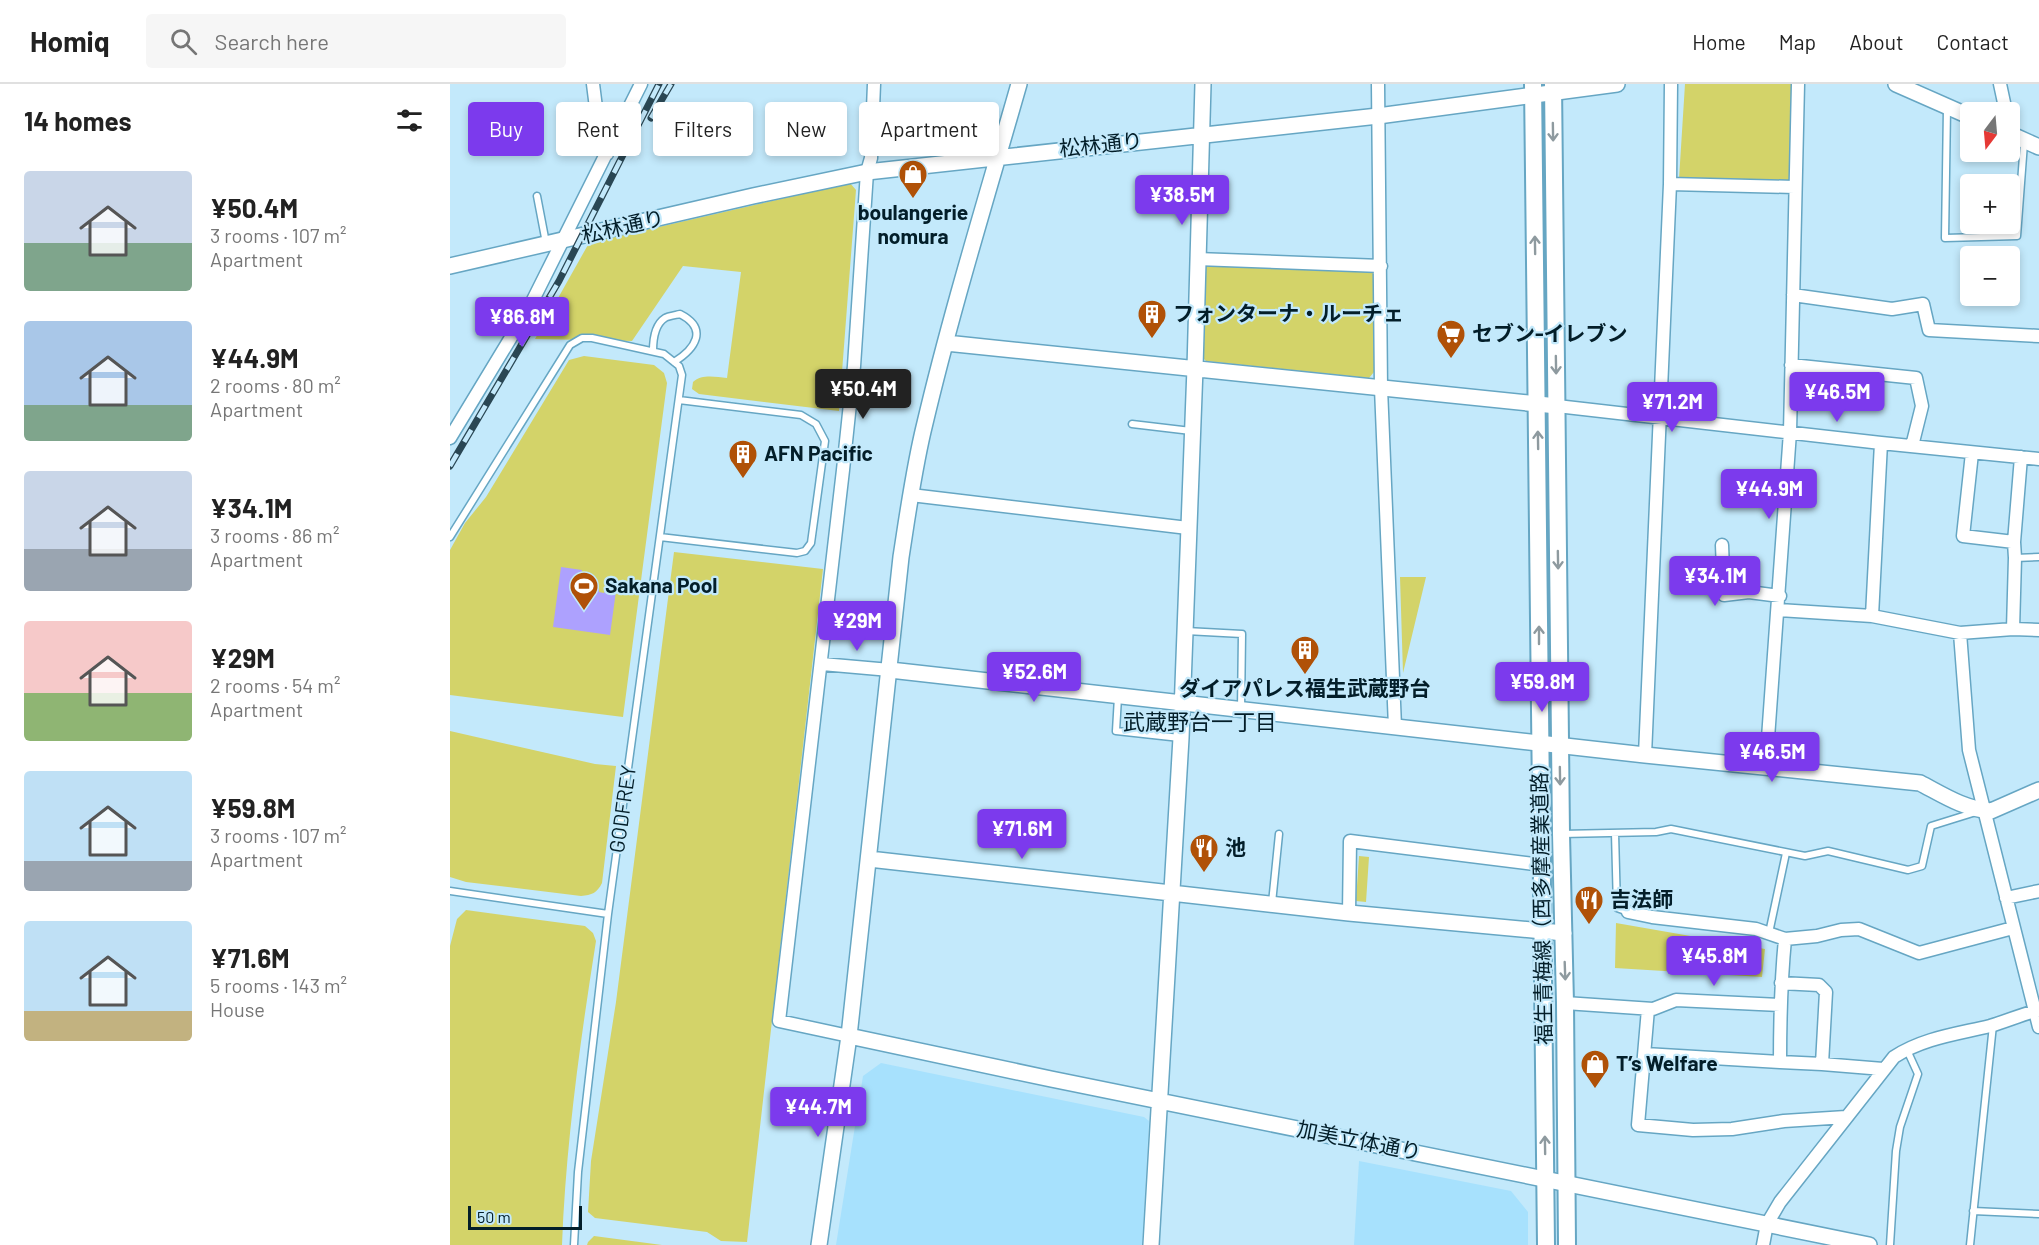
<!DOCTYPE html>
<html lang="en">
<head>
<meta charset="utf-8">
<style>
  :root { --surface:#fff; --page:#f6f6f6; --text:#222; --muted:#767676; --line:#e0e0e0; --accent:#7c3aed }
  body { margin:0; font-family:Barlow,"Noto Sans JP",sans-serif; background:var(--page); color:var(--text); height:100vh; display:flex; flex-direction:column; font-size:22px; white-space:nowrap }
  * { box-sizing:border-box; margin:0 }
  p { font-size:20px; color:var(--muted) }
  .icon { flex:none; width:33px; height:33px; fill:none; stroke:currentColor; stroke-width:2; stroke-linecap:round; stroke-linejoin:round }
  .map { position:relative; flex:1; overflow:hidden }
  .details { display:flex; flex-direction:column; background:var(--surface); width:450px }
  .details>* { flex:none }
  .guide { position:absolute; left:18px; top:18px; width:570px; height:54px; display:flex; gap:12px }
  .needle { width:39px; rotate:196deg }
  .controls { position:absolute; left:1510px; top:18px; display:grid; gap:12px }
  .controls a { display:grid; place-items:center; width:60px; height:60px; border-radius:6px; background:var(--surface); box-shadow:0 3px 9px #0003; font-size:30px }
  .scale { position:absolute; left:18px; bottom:15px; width:114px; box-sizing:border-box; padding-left:6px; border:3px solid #031e29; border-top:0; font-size:16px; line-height:21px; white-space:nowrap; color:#031e29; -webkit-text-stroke:4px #c3e9fb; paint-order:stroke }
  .price { position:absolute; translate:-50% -51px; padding:0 14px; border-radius:6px; background:var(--accent); color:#fff; font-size:20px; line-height:39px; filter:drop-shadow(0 2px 3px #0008) }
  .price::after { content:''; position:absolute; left:50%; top:36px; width:18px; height:14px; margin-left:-9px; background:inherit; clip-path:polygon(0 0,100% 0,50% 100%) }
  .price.current { background:#222; color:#fff }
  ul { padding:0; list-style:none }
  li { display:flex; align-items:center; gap:18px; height:150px; padding:0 24px }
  li span { display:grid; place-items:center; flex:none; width:168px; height:120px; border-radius:6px; color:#555 }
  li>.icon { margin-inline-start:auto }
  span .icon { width:72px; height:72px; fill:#fffc; stroke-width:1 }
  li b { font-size:26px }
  h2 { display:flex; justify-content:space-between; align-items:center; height:72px; padding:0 24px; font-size:26px }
  .pill { padding:0 21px; border-radius:6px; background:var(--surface); box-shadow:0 3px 9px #0003; font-size:21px; line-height:54px }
  .pill.current { background:var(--accent); color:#fff }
  header { display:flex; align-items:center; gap:36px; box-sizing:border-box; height:84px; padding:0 30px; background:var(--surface); border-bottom:2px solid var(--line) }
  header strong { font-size:28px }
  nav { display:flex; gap:33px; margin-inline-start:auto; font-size:21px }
  .search { width:420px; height:54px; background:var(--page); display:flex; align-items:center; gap:15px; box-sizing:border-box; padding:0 21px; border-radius:6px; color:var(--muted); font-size:22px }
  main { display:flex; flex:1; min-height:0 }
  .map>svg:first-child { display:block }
</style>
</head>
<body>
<header>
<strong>Homiq</strong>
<div class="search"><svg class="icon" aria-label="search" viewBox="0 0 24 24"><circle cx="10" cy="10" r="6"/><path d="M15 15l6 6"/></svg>Search here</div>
<nav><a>Home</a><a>Map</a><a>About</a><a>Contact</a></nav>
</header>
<main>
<section class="details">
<h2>14 homes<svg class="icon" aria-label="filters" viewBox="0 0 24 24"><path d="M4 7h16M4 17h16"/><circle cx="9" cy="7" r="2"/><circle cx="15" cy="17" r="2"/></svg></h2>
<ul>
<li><span style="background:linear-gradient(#c9d6e8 60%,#7fa58c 0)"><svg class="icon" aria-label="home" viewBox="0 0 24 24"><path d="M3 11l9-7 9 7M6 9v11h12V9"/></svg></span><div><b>¥50.4M</b><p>3 rooms · 107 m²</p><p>Apartment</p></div></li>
<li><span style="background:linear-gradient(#a9c7e8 70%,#7fa58c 0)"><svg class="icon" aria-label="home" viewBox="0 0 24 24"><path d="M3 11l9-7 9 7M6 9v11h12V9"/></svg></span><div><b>¥44.9M</b><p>2 rooms · 80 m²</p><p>Apartment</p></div></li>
<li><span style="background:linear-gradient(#c9d6e8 65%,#9aa5b1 0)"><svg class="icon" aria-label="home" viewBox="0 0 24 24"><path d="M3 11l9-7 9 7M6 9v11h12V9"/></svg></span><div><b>¥34.1M</b><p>3 rooms · 86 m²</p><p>Apartment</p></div></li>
<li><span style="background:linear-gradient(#f6c9c9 60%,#8fb573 0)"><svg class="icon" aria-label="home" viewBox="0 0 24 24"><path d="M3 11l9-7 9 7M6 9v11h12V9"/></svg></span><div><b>¥29M</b><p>2 rooms · 54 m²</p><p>Apartment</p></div></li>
<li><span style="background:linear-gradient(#bfe0f5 75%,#9aa5b1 0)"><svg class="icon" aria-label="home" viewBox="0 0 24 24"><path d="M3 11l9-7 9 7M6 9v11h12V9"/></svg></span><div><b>¥59.8M</b><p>3 rooms · 107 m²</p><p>Apartment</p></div></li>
<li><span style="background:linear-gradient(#bfe0f5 75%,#c2b280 0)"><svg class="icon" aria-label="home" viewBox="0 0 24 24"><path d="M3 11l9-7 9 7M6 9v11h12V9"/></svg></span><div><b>¥71.6M</b><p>5 rooms · 143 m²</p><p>House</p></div></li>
</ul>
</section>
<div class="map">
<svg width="1589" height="1161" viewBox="0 0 1589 1161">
  <rect width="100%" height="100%" fill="#c3e9fb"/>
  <path fill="#a7e1fd" d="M431,979L694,1033L699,1037L692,1161H386L413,992Z
    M909,1077L1061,1107L1078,1128V1161H904Z"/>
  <path fill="#d3d369" d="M1235,0H1342V97L1229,95Z
    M400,99L406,106L389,327L249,310L242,305L243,298C252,290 265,293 277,294L291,188L233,182L182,257L85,255L139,159Z
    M758,180L920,186L925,191L924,288L919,294L756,277L753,274V185Z
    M134,272L204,281L214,289L217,299L173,633L0,611V466L15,439L36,413L119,276Z
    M224,468L373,485L297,1158L271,1157L257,1148L145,1134L138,1128L141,1077L166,918Z
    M950,493H976L953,589Z
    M0,647L145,680L166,682L152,799C147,809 142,811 131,812L16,798L0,793Z
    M909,772L919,773L916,818L906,817Z
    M16,826L135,842L143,849L146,857C130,958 116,1059 112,1161H0V862L7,835Z
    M1166,839L1315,865L1312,893L1165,884Z
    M144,1152L212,1161H137L138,1158Z"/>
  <path fill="#ada1fe" d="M111,483L132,486L129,510L136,511L137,504L149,505V508L154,509L155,505L166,507L160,551L103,543Z"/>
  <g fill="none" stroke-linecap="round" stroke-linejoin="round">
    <g stroke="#66a6c3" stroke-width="9">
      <path id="service" d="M1497,24L1495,154L1567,152L1574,59
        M87,112L96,159
        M203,267C203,257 204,241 215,234C218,232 226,231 230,230C259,245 245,265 224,278
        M682,340L741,347
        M0,453L120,261L132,254H142L214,270L229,282L232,291L158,830L128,1088L124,1161
        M210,453L347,469L355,467L361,459L375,357L366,340L351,331L229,316
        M1565,474L1589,473
        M736,547L792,550L791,625
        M668,613L666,647L730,654
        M1165,749L1167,824L1178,828
        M1112,750L1206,748L1221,745L1355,772L1378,767L1458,786L1472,782L1481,742L1526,728
        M0,807L158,830
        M822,819L829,750
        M1319,849L1336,769
        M1523,1127L1589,1130
        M1440,1161L1446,1067L1450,1043L1468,990L1457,966
        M1520,1161L1543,941"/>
    </g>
    <g stroke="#66a6c3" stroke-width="15">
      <path id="minor" d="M143,0L151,63L157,70
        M928,0L931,304L945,643
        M1550,0L1556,28
        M1220,100L1344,103
        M747,175L931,182
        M1343,211L1442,225L1473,220L1479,246L1589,252
        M1341,281L1466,294L1472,322L1462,362
        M1107,322L1431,359L1589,375
        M0,354L80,222L191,0
        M1522,369L1513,452L1564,458
        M461,411L738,444
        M1272,461L1274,511L1299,508L1330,512
        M1329,526L1422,532L1510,549L1563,545L1589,546
        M1422,532L1431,359
        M1563,545L1565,474L1564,458L1571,373
        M1510,549L1519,666L1589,943
        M372,580L440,586
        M1195,671L1220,100L1221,0
        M1316,682L1340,348L1348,0
        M1556,814L1589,807
        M1178,828L1202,833L1306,845L1335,855L1367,852L1391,846L1409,845L1469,869L1563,844
        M899,829L900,757L1092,781
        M1331,899L1369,901L1376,908L1372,980L1330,978C1330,937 1331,896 1335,855
        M1115,919L1203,925L1226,916L1330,921
        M1198,925L1188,1041L1243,1046L1282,1045L1334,1037L1396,1033
        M399,952L329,937L393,386L404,282L417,88L421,74L424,0
        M1195,970L1330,978
        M1372,980L1433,985
        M1313,1161L1317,1140L1330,1118L1444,973C1473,954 1507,950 1540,942C1557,937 1573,930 1589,926"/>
    </g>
    <g stroke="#66a6c3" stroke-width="18">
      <path id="tertiary" d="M1446,0L1521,33
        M1560,50L1589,63
        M0,182L303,112L417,88L928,32L1167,0
        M496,259L1107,322
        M440,586L1195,671L1470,699C1493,711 1514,725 1541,727L1589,706
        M419,775L899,829L1114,849
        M399,952L601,995L1419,1161
        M369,1161L399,952L451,473C458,428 464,383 475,339C502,225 537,112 569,0
        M701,1161L731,654L745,284L753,0"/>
    </g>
    <g stroke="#66a6c3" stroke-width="20">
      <path id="secondary" d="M1083,0L1096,1161
        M1103,0L1111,750L1115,919L1117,1161"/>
    </g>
    <use href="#service" stroke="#fff" stroke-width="6"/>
    <use href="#minor" stroke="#fff" stroke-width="12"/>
    <use href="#tertiary" stroke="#fff" stroke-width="15"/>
    <use href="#secondary" stroke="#fff" stroke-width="16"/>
    <g stroke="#2a4754" stroke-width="7">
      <path id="rail" d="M201,34L221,0
        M0,382L109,197L209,0"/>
    </g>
    <use href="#rail" stroke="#c3e9fb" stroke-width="4.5" stroke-dasharray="14" stroke-linecap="butt"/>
  </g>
  <defs><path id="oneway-shaft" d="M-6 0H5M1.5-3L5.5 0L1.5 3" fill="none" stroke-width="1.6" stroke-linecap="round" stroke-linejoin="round" transform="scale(1.5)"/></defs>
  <g stroke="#8e9a9f">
    <use href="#oneway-shaft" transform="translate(1103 48) rotate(89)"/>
    <use href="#oneway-shaft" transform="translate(1085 161) rotate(-91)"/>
    <use href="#oneway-shaft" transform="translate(1106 281) rotate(89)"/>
    <use href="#oneway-shaft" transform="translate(1088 356) rotate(-91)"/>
    <use href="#oneway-shaft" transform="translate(1108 476) rotate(89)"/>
    <use href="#oneway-shaft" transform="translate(1089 551) rotate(-90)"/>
    <use href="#oneway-shaft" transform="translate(1110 692) rotate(89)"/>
    <use href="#oneway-shaft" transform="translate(1115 887) rotate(88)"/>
    <use href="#oneway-shaft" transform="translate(1095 1061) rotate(-91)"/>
  </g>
  <defs>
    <g id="shop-pin" transform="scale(1.5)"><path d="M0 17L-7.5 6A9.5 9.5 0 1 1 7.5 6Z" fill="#b05107" stroke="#c3e9fb"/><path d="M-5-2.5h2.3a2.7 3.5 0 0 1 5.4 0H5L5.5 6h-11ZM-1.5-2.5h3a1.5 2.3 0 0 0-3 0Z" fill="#fff"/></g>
    <g id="building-pin" transform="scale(1.5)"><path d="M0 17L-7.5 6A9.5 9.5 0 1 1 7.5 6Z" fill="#b05107" stroke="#c3e9fb"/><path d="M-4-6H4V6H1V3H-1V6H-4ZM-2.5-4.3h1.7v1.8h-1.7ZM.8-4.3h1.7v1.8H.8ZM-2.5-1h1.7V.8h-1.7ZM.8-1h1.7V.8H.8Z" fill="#fff"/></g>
    <g id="supermarket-pin" transform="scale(1.5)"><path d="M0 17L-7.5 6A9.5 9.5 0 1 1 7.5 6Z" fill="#b05107" stroke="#c3e9fb"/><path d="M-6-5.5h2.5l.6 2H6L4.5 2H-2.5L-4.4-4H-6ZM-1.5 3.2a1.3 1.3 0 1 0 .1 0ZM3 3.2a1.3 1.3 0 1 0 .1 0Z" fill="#fff"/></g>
    <g id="stadium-pin" transform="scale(1.5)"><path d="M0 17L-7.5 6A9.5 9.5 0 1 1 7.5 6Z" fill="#b05107" stroke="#c3e9fb"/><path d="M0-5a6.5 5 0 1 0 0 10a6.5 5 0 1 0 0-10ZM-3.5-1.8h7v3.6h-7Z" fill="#fff"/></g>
    <g id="restaurant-pin" transform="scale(1.5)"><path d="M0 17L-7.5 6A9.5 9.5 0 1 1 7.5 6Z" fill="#b05107" stroke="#c3e9fb"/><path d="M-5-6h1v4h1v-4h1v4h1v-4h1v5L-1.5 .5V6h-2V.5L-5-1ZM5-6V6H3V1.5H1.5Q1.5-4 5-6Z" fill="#fff"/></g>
  </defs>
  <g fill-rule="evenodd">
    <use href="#shop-pin" x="463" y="90"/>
    <use href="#building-pin" x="702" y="230"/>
    <use href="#supermarket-pin" x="1001" y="250"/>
    <use href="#building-pin" x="293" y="370"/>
    <use href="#stadium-pin" x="134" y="502"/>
    <use href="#building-pin" x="855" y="566"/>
    <use href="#restaurant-pin" x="754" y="764"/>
    <use href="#restaurant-pin" x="1139" y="816"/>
    <use href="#shop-pin" x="1145" y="980"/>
  </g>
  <g text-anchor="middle" stroke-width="4.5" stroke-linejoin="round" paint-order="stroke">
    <g font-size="21" fill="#031e29" stroke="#c3e9fb">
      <text transform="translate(651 61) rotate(-6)" y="7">松林通り</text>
      <text transform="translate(173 143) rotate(-13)" y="7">松林通り</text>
      <text transform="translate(173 725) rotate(-82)" y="7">GODFREY</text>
      <text transform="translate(1092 814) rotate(-91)" y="7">福生青梅線（西多摩産業道路）</text>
      <text transform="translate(909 1057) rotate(11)" y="7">加美立体通り</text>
    </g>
    <g font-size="21" font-weight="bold" fill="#031e29" stroke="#c3e9fb" text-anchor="start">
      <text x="463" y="136" text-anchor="middle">boulangerie<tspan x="463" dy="24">nomura</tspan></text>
      <text x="723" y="237">フォンターナ・ルーチェ</text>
      <text x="1022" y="257">セブン-イレブン</text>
      <text x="314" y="377">AFN Pacific</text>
      <text x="155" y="509">Sakana Pool</text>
      <text x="855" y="612" text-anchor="middle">ダイアパレス福生武蔵野台</text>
      <text x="775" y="771">池</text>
      <text x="1160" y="823">吉法師</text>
      <text x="1166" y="987">T’s Welfare</text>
    </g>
    <g font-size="22" fill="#031e29" stroke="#c3e9fb">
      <text x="750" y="646">武蔵野台一丁目</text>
    </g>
  </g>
</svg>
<div class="controls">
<a><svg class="needle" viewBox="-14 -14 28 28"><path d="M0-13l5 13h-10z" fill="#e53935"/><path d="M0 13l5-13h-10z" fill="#767676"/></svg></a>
<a>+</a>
<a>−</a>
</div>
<div class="scale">50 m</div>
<b class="price" style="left:732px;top:142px">¥38.5M</b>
<b class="price" style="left:72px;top:264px">¥86.8M</b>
<b class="price current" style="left:413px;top:336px">¥50.4M</b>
<b class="price" style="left:1387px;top:339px">¥46.5M</b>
<b class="price" style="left:1222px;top:349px">¥71.2M</b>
<b class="price" style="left:1319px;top:436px">¥44.9M</b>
<b class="price" style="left:1265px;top:523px">¥34.1M</b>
<b class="price" style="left:407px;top:568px">¥29M</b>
<b class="price" style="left:584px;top:619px">¥52.6M</b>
<b class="price" style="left:1092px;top:629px">¥59.8M</b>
<b class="price" style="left:1322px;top:699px">¥46.5M</b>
<b class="price" style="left:572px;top:776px">¥71.6M</b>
<b class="price" style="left:1264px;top:903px">¥45.8M</b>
<b class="price" style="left:368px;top:1054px">¥44.7M</b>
<div class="guide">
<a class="pill current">Buy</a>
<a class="pill">Rent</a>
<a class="pill">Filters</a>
<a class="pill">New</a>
<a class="pill">Apartment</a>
</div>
</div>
</main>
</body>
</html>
